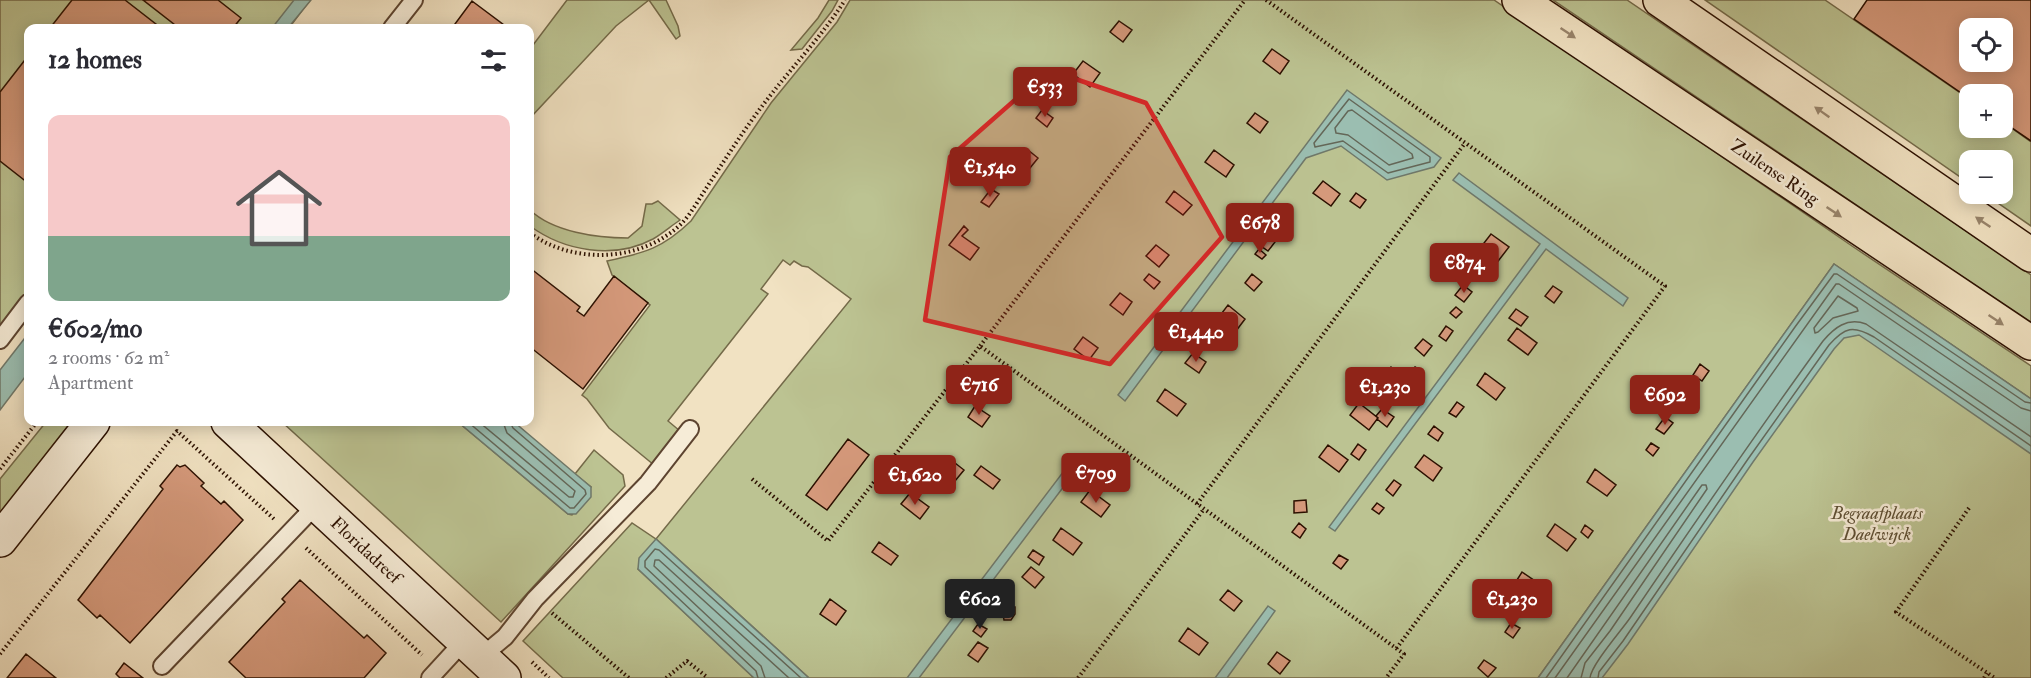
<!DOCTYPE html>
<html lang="en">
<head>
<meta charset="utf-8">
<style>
  :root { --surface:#fff; --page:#f7f7f7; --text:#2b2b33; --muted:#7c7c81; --accent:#8f2418 }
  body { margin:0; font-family:"IM FELL Double Pica",serif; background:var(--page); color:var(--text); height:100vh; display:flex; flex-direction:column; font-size:22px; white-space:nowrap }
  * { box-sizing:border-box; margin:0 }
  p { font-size:20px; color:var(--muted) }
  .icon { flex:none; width:33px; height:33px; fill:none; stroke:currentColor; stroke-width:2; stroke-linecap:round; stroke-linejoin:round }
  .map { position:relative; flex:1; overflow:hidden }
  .sheet { position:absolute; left:24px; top:24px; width:510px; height:402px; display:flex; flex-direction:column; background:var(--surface); border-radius:12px; box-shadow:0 3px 15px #0003 }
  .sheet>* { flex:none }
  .controls { position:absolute; left:1959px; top:18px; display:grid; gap:12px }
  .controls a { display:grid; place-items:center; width:54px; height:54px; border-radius:12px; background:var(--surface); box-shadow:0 3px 15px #0003; font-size:30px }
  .price { position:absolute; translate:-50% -51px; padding:0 14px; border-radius:6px; background:var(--accent); color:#fff; font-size:20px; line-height:39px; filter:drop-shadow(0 2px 3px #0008) }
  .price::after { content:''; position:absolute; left:50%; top:36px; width:18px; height:14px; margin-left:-9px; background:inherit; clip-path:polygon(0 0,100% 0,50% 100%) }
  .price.selected { background:#222; color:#fff }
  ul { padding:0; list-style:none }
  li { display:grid; align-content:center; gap:12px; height:318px; padding:0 24px }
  li span { display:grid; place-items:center; height:186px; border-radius:12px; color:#555 }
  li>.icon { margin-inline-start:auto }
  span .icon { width:108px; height:108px; fill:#fffc; stroke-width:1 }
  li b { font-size:26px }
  h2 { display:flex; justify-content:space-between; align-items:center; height:72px; padding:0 24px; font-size:26px }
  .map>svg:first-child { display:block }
</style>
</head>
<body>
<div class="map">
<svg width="2031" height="678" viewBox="0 0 2031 678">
  <rect width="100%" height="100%" fill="#f1e2c2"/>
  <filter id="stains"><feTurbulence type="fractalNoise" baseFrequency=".00333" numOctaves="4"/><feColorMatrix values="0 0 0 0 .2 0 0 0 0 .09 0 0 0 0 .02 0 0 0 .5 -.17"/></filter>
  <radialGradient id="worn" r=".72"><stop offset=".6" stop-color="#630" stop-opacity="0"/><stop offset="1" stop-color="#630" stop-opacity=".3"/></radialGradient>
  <path fill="#bcc392" stroke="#746a49" stroke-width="1.5" d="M0,0H310L289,28H28V294L0,330Z
    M567,0H666L678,26L680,36L676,39L649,0L616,26L530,118V49Z
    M829,0H838L832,11L802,49L791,50L818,18Z
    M850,0H1494L1852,246L2031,366V399L1834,264L1538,678H809L656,539L638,569L754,678H563L523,641L632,523L656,539L851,299L808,267L802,266L794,261L790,265L783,260L761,289L768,294L668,421L680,431L654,465L609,428L587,399L582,395L650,305L612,275L607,261C645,253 663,248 691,221L771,103L837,22Z
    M1553,0H1627L2031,275V323Z
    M1705,0H1825L1969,99L1970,128H2002L2003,122L2031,142V226L1985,194H2002V160H1970L1969,183Z
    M658,201L680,220C671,226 663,233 653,239C614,260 564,251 530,226V210C553,232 597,238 628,238L642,226L646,204H652Z
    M1849,299L2031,425V678H1569Z
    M46,422H76L0,520V479Z
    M282,422H458L568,514L572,515L591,487L575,474L594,450L623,475L625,486L501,622Z"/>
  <path fill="#9bbeb1" stroke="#6f786a" stroke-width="1.5" d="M294,0H311L288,28H272Z
    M1347,90L1441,158L1434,167L1387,180L1341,146L1306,158L1125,401L1118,395Z
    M1459,173L1628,298L1623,306L1546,249L1335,531L1329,527L1540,244L1453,180Z
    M1834,264L2031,399V454L1871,343L1859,335L1844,338L1834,349L1753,462L1628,644L1602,678H1538Z
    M28,334V373L0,410V370Z
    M458,422H514L591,487V497L576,514H568Z
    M1073,459L1080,465L919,678H907Z
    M656,539L809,678H754L638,569L639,558Z
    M1268,606L1275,611L1227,678H1215Z"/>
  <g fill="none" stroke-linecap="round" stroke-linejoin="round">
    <path stroke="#646758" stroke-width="1.5" d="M1349,99L1430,157V162L1388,173L1343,141L1315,147L1314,143Z
      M1352,110L1412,154L1413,158L1389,165L1348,135L1336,133L1335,128L1348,111Z
      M1838,296L1857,308L1858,311L1833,318L1818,332L1815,333L1814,328Z
      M468,422L570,508H574L586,494L585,490L513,428L510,422
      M479,422L569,497H573L575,491L507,433L503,422
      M758,678L756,671L645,567V561L655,549L659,550L801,678
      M765,678L761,666L654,566L655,560H659L789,678
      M1546,678L1795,327L1834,274H1837L2025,402L2031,403
      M1555,678L1836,284H1839L2021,408L2031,411
      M1567,678L1702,485H1706L1707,489L1610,631L1585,663L1581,678
      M1590,678C1591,665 1621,631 1630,618C1693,525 1757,432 1823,341C1834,328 1847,317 1866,324L2031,437
      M1598,678L1599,672L1623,641L1748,459L1829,345C1845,327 1853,325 1874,337L2031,446"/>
  </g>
  <path fill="#d5997b" stroke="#2c1000" stroke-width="1.5" fill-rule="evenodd" d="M72,0H125L161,28H50Z
    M143,0H218L241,18L233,28H179Z
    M1867,0H2031V141L2002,121V94H1970V99L1854,19ZM1970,28H2002V62H1970Z
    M472,1L508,28H452Z
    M1119,21L1132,30L1123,42L1110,32Z
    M1272,49L1289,61L1280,74L1263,61Z
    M28,56V183L0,161V92Z
    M1083,61L1100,73L1090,87L1073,74Z
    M1042,110L1053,118L1047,127L1036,118Z
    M1255,113L1268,122L1260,133L1247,123Z
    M1028,150L1038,158L1030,168L1020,161Z
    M1214,150L1234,165L1226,177L1205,162Z
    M1323,181L1340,194L1331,206L1313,193Z
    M991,189L999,194L989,207L981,202Z
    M1174,191L1192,205L1183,215L1166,202Z
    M1356,193L1366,200L1360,208L1350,201Z
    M964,226L968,230L962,236L979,248L970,260L949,245Z
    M1491,234L1509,247L1485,278L1467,265Z
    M1268,237L1275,242L1268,251L1261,246Z
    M1156,245L1169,255L1159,267L1146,256Z
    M1259,249L1266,255L1262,259L1255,254Z
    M530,268L580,307L577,311L584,316L614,276L648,303L583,389L530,347Z
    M1149,274L1160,282L1154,289L1144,280Z
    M1252,274L1262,282L1254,291L1245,283Z
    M1463,285L1472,292L1464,302L1455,295Z
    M1553,286L1562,292L1554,303L1545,296Z
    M1120,293L1132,302L1123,315L1110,305Z
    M1228,305L1245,319L1233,335L1215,322Z
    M1456,307L1462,312L1456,318L1450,313Z
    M1516,309L1528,317L1521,326L1509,318Z
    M1446,326L1453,331L1446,341L1439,336Z
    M1517,328L1537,343L1528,355L1508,340Z
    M1083,337L1098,348L1089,360L1074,349Z
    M1423,339L1432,346L1424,356L1415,348Z
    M1193,353L1206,362L1199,373L1185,363Z
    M1700,364L1709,371L1702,381L1693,375Z
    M1391,367L1408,380L1399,393L1381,379Z
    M1415,367L1423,372L1419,378L1411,372Z
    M1485,373L1505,388L1496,400L1477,385Z
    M1165,389L1186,404L1177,416L1157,401Z
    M1457,402L1464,407L1456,417L1449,413Z
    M1359,403L1378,418L1369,430L1350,415Z
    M975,406L990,416L982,427L968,417Z
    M1382,409L1394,417L1387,427L1377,419L1378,418L1376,416Z
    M1665,417L1673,423L1664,434L1656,429Z
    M1434,426L1443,433L1438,441L1428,434Z
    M848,439L869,455L827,510L806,495Z
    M1651,443L1659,448L1653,456L1646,450Z
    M1358,444L1366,450L1359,460L1351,454Z
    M1328,445L1348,460L1339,472L1319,457Z
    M1424,455L1442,468L1433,481L1415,467Z
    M946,456L964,470L955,481L937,467Z
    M177,465L180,467L185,465L204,483L201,486L221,504L224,501L243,520L130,643L100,615L97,618L78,600L163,489L160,486Z
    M981,466L1000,480L993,489L974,475Z
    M1595,469L1616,485L1607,496L1587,482Z
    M1394,480L1401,485L1393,496L1386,490Z
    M1090,490L1110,505L1101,517L1081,502Z
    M910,493L929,507L920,519L901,504Z
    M1306,500L1307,512L1294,513V501Z
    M1377,503L1384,508L1379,514L1372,509Z
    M1299,523L1306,529L1300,538L1292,532Z
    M1555,524L1576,539L1567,551L1547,536Z
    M1585,525L1593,531L1588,538L1581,532Z
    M1061,528L1082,543L1073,555L1053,540Z
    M879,542L898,556L891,565L872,552Z
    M1033,550L1044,557L1039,565L1028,557Z
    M1339,555L1348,560L1341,569L1333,563Z
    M1031,567L1044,577L1035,588L1022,577Z
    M1522,572L1538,583L1530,594L1515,583Z
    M300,580L364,638L367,635L386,653L364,678H246L229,662L285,602L282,599Z
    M1228,590L1242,601L1234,611L1220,600Z
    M830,599L846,611L836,625L820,614Z
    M1015,607V614L1011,620H1004L1002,608Z
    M1511,623L1520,628L1513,638L1505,632Z
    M978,624L987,629L981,637L973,631Z
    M1188,628L1208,643L1199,655L1179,641Z
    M978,642L988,648L978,662L968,655Z
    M1277,652L1290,661L1280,674L1268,664Z
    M26,654L40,665L56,678H7Z
    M1484,660L1496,668L1488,677L1478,668Z
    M124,663L143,678H120L116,674Z"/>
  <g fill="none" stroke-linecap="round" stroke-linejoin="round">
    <g stroke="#5d4430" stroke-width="20">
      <path id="lane" d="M392,28L414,0
        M0,340L28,303
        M481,657L505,637L535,599L648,483L690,429
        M162,666L317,504
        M430,678L464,641"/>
    </g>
    <g stroke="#2c1000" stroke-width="36">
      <path id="secondary" d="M228,422L504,678
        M0,540L93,422"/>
    </g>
    <g stroke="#2c1000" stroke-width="36">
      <path id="primary" d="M1519,0L2031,343
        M1660,0L2031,255"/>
    </g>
    <path stroke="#2c1000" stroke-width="4" stroke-dasharray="1.5 3" stroke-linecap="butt" d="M1266,0L1665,286L1396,649
      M530,233C573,265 642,262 681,224C691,214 699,199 707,187C726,158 745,128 766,101C792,67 822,36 845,0
      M980,346L1245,0
      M0,469L37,422
      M752,479L828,541L980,346L1404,654L1386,678
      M1197,504L1465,143
      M1969,508L1896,612L1995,678
      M306,548L422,655
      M552,613L629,678
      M0,654L177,431L274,519
      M532,662L549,678
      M666,678L687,661L708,678
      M1078,678L1204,509
      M1984,678L1987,673"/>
    <use href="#lane" stroke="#f6ecd7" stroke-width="16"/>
    <use href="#secondary" stroke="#f6ecd7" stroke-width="33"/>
    <use href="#primary" stroke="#f1e2c2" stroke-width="33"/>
  </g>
  <defs><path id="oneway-solid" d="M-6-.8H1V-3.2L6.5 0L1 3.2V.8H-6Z" transform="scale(1.5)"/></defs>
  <g fill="#98846b">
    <use href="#oneway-solid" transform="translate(1568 33) rotate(34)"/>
    <use href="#oneway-solid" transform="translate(1822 112) rotate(-145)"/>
    <use href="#oneway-solid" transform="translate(1834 212) rotate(34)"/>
    <use href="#oneway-solid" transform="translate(1983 222) rotate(-146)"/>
    <use href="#oneway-solid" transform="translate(1996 320) rotate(34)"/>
  </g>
  <path fill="#d62828" fill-opacity="0.2" stroke="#d62828" stroke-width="4.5" stroke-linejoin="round" d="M1049,70L1146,103L1222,237L1110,364L925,320L950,157Z"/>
  <g text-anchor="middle" stroke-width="5" stroke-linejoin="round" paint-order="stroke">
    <g font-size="18" fill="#2c1000" stroke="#f6ecd7">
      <text transform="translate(1775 172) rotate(34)" y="6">Zuilense Ring</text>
      <text transform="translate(366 550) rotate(43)" y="6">Floridadreef</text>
    </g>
    <g font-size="18" font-style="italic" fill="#5e4f33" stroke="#f6ecd7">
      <text x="1877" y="519">Begraafplaats<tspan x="1877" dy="21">Daelwijck</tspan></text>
    </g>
  </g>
  <rect width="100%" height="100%" filter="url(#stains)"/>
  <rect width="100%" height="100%" fill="url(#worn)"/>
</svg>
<div class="controls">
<a><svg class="icon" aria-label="locate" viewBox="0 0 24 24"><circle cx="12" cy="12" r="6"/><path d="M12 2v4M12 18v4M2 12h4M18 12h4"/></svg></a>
<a>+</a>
<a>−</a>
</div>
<b class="price" style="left:1045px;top:118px">€533</b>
<b class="price" style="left:990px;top:198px">€1,540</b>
<b class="price" style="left:1260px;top:254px">€678</b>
<b class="price" style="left:1464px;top:294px">€874</b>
<b class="price" style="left:1196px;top:363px">€1,440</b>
<b class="price" style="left:979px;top:416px">€716</b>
<b class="price" style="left:1385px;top:418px">€1,230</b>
<b class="price" style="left:1665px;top:426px">€692</b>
<b class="price" style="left:1096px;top:504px">€709</b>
<b class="price" style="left:915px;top:506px">€1,620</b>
<b class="price selected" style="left:980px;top:630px">€602</b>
<b class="price" style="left:1512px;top:630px">€1,230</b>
<section class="sheet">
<h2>12 homes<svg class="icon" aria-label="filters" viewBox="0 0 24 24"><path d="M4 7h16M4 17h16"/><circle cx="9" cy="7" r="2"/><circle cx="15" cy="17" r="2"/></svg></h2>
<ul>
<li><span style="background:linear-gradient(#f6c9c9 65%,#7fa58c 0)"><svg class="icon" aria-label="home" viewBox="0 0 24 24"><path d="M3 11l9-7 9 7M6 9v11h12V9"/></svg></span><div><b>€602/mo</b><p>2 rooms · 62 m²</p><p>Apartment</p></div></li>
</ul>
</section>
</div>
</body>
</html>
